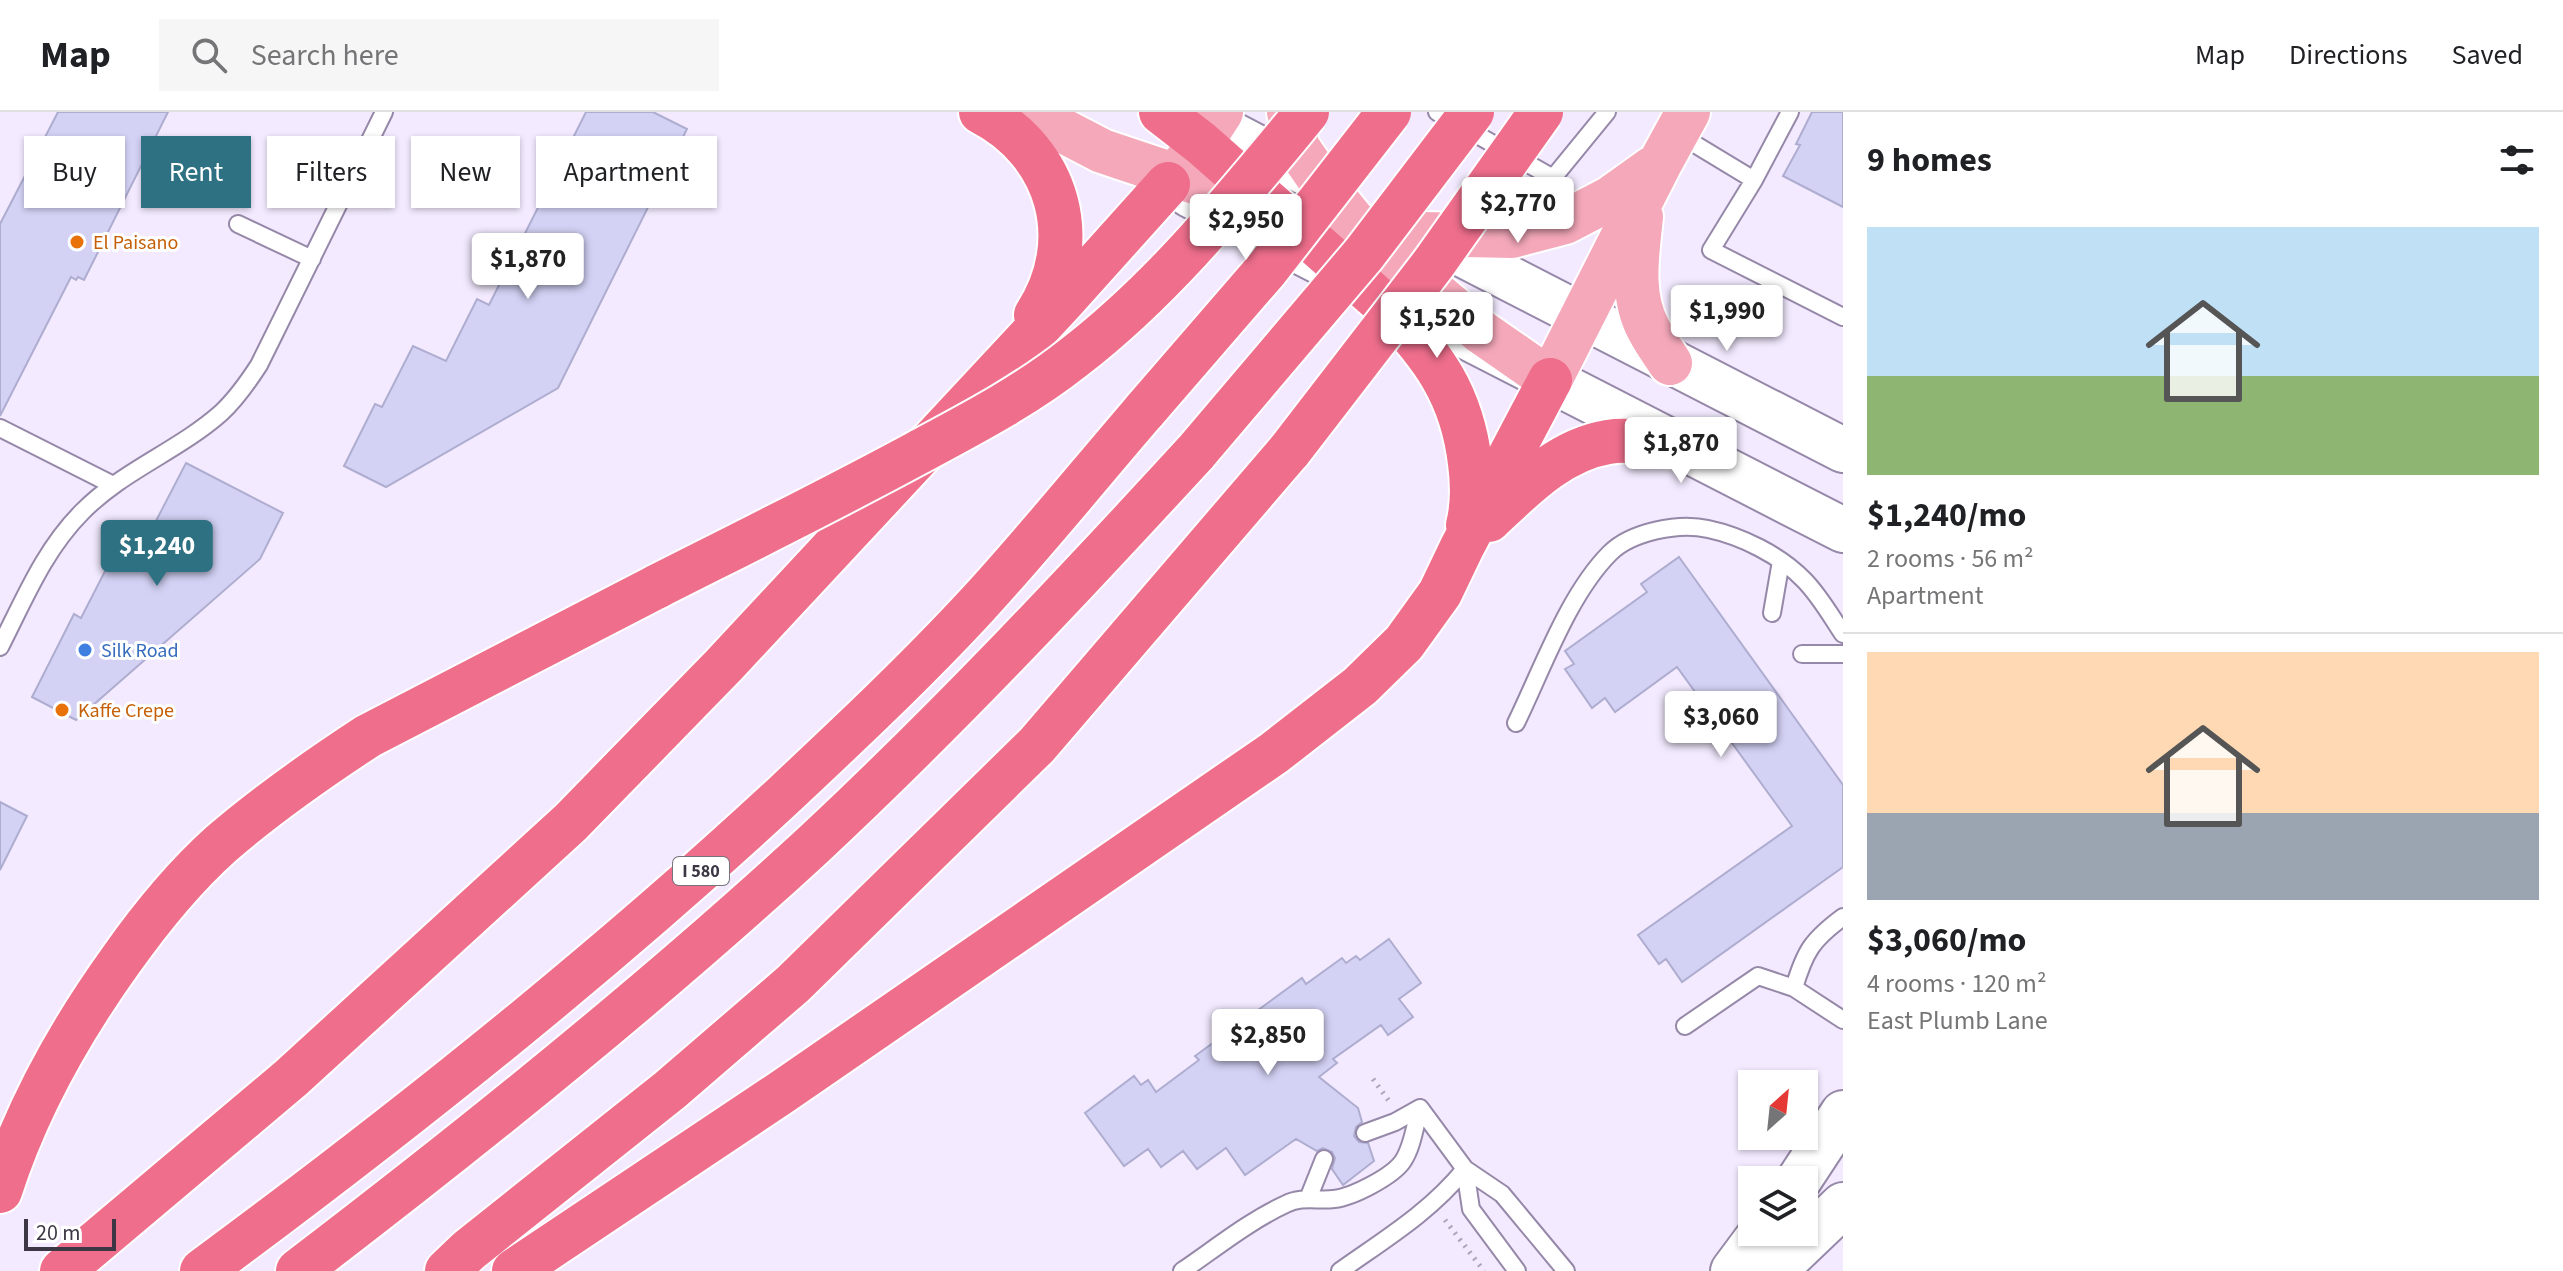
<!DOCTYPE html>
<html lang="en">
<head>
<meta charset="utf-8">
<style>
  :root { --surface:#fff; --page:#f6f6f6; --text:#202124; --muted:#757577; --line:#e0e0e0; --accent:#2e7182 }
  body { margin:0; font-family:"Source Sans 3",sans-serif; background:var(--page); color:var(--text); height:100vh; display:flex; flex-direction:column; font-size:30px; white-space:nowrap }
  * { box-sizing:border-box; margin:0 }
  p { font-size:26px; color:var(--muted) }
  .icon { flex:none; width:44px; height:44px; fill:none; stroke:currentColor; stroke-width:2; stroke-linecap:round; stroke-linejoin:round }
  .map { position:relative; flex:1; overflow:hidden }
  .details { display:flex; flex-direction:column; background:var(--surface); width:720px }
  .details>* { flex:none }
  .guide { position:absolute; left:24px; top:24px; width:760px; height:72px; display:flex; gap:16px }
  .needle { width:52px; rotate:27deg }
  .buttons { position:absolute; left:1738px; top:958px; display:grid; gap:16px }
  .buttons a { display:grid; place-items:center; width:80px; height:80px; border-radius:0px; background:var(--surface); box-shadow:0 2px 6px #0004; font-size:40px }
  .scale { position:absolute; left:24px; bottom:20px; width:92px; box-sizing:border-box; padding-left:8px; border:4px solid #3d3745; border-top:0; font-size:22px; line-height:28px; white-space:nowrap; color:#3d3745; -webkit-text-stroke:6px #fff; paint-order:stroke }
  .price { position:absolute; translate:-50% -68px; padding:0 18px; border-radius:8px; background:#fff; color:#222; font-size:26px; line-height:52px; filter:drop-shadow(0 2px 4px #0008) }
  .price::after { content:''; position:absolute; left:50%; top:48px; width:24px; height:18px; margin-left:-12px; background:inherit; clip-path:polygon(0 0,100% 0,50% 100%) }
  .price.selected { background:var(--accent); color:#fff }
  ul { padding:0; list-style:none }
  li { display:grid; align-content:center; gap:16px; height:424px; padding:0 24px }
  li+li { border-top:2px solid var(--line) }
  li span { display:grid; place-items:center; height:248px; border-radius:0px; color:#555 }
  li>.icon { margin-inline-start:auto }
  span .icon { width:144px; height:144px; fill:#fffc; stroke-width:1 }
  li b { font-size:34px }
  h2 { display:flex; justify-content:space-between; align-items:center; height:96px; padding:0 24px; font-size:34px }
  .chip { padding:0 28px; border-radius:0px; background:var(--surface); box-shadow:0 2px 6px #0004; font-size:28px; line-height:72px }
  .chip.selected { background:var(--accent); color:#fff }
  header { display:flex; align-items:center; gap:48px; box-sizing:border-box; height:112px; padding:0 40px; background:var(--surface); border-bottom:2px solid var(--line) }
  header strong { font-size:38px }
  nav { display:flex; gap:44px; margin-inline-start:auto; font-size:28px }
  .search { width:560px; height:72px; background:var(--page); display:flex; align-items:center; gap:20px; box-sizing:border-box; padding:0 28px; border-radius:0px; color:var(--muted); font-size:30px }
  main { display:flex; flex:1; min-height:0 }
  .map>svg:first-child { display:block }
</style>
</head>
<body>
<header>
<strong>Map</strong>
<div class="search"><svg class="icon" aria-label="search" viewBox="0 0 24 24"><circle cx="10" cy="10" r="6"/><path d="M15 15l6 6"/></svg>Search here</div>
<nav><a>Map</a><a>Directions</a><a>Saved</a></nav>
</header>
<main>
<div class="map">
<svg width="1843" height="1159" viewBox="0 0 1843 1159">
  <rect width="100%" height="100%" fill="#f3eaff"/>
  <path fill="#d3d2f5" stroke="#aeadd0" stroke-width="2" d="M58,0H168L84,168L78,165L76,168L71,165L0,304V112Z
    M586,0H653L687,17L558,276L386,375L344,354L375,292L382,295L413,234L446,249L477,187L489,193Z
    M1812,0H1843V95L1783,64L1800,33L1796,32Z
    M186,351L283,401L260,447L76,608L32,585L74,502L81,506L123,424L143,434Z
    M1679,445L1843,673V755L1682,870L1666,847L1659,852L1638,823L1792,714L1677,555L1615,600L1605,586L1592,596L1565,557L1574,552L1565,539L1647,480L1641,472Z
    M0,690L27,704L0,758Z
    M1389,827L1421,871L1399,887L1413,905L1388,923L1381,913L1333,947L1337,951L1319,965L1358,996L1362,1010L1356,1015L1354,1024L1359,1030L1368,1031L1374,1049L1343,1073L1332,1057L1335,1046L1332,1040L1323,1036L1317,1039L1296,1027L1245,1063L1226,1036L1197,1057L1183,1039L1161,1055L1148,1037L1124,1054L1085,1001L1134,964L1141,973L1148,968L1156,980L1199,948L1195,944L1302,866L1306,872L1342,846L1346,851L1356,844L1360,848Z"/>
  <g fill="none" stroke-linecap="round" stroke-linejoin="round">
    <g stroke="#9688a8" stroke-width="20">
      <path id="lane" d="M1437,0L1553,66L1607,0
        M1678,22L1754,68L1790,0
        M1754,68L1711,138L1843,205
        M238,112L312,147
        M0,316L113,373
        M1772,501L1781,449
        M0,535C24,488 44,438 82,400C122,359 178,339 221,301C236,287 248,270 259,253L384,0
        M1802,542H1843
        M1516,611C1542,558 1568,483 1610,441C1631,420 1679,410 1708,417C1741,424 1780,443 1804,468C1819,483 1831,504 1843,522
        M1794,876C1805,839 1812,828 1843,805
        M1685,914L1758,864L1794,876L1843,908
        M1420,996L1465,1057L1502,1082L1566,1159
        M1365,1021L1395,1010L1420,996
        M1465,1057L1471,1097L1517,1159
        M1308,1087L1324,1047
        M1182,1159C1216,1136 1249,1109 1286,1092C1301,1084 1318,1089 1334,1087C1353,1085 1393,1064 1403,1049C1413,1034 1415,1012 1420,996
        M1340,1159C1385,1127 1429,1101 1465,1057"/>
    </g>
    <g stroke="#9688a8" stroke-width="48">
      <path id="secondary" d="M1214,13L1304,60
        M1190,83L1843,418
        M1415,118L1843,338
        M1799,1068L1843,1001
        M1733,1159L1762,1120
        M1774,1159L1843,1093"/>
    </g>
    <g stroke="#fff" stroke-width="48">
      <path id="primary" d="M1027,0L1102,39L1269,95
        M1289,0L1298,36L1320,68L1359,116L1481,220L1550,268L1659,53L1688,0
        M1177,61L1201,31L1221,0
        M1641,105C1637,142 1630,184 1649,218C1655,230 1663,240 1670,251
        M1352,114L1423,122L1512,124L1565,110L1611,86L1653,56"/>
    </g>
    <g stroke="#fff" stroke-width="48">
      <path id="highway" d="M981,0C1059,40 1084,129 1036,203
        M1161,0L1201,31L1386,194C1433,244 1462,282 1470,351C1473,373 1473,393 1468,413
        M1489,408C1523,376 1559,338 1608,330C1632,326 1659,333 1683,336
        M0,1079C27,995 70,919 121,848C150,807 183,766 221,732C265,694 319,656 368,624L658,474
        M62,1159L291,966L571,710L724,553L1062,190L1168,72
        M202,1159C404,1010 600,854 784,683C850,621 916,559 977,493C1035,430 1089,363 1145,298
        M298,1159C475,1024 648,885 812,734C946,609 1072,475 1196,340
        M447,1159L469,1138L670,978L793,872L1037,633L1290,338
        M514,1159L782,980L1274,641L1360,574L1404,531L1440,481L1462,435L1550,268"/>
    </g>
    <path stroke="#ada5b7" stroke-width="5" stroke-dasharray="2 6" stroke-linecap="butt" d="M1373,967L1389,989
      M1445,1108L1484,1159"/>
    <use href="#lane" stroke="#fff" stroke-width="16"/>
    <use href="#secondary" stroke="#fff" stroke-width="44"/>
    <use href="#primary" stroke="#f5a8ba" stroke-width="44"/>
    <use href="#highway" stroke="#ee6e8c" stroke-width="44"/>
    <g stroke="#fff" stroke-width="48" stroke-linecap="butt">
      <path id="highway-bridge" d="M1145,298L1267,157L1389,0
        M1290,338L1434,151L1541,0
        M1196,340L1364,142L1472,0
        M658,474C745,430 832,387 917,341C971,312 1025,284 1073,246C1163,177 1235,87 1307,0"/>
    </g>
    <use href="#highway-bridge" stroke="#ee6e8c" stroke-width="44"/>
  </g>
  <g fill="#e8710a" stroke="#fff" stroke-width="3">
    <circle cx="77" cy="130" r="8"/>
    <circle cx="62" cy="598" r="8"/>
  </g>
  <circle fill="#3f7fe0" stroke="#fff" stroke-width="3" cx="85" cy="538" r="8"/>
  <g text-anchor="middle" stroke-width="6" stroke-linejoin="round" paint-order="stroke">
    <rect fill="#fff" stroke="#77737d" stroke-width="2" x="673" y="745" width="56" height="28" rx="6"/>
    <g font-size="18" font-weight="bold" fill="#3d3745">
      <text x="701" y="765">I 580</text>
    </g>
    <g font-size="20" fill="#c56008" stroke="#fff" text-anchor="start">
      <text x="93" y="137">El Paisano</text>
      <text x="78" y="605">Kaffe Crepe</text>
    </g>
    <g font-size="20" fill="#366cbe" stroke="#fff" text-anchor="start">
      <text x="101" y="545">Silk Road</text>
    </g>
  </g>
</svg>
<div class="buttons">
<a><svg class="needle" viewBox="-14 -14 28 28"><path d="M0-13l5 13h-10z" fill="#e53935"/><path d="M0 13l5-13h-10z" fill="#757577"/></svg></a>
<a><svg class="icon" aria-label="layers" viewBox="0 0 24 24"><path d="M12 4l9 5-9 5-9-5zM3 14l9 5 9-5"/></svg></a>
</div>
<div class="scale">20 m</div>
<b class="price" style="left:1518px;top:133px">$2,770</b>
<b class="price" style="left:1246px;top:150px">$2,950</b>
<b class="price" style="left:528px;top:189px">$1,870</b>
<b class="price" style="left:1727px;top:241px">$1,990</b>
<b class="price" style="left:1437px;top:248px">$1,520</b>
<b class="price" style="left:1681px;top:373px">$1,870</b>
<b class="price selected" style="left:157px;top:476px">$1,240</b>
<b class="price" style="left:1721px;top:647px">$3,060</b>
<b class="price" style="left:1268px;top:965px">$2,850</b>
<div class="guide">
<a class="chip">Buy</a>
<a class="chip selected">Rent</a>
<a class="chip">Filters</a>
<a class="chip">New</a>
<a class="chip">Apartment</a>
</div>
</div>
<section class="details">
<h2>9 homes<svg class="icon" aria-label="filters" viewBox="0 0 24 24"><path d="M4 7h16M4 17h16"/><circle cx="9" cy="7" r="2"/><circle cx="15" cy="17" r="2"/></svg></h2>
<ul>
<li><span style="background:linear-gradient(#bfe0f5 60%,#8fb573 0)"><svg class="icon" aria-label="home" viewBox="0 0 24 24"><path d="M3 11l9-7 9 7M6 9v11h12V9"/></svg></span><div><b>$1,240/mo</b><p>2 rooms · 56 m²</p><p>Apartment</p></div></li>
<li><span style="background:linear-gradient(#ffd9b3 65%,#9aa5b1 0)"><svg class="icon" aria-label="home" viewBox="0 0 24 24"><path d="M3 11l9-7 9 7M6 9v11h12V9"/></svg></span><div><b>$3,060/mo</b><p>4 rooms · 120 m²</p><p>East Plumb Lane</p></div></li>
</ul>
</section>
</main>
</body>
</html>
